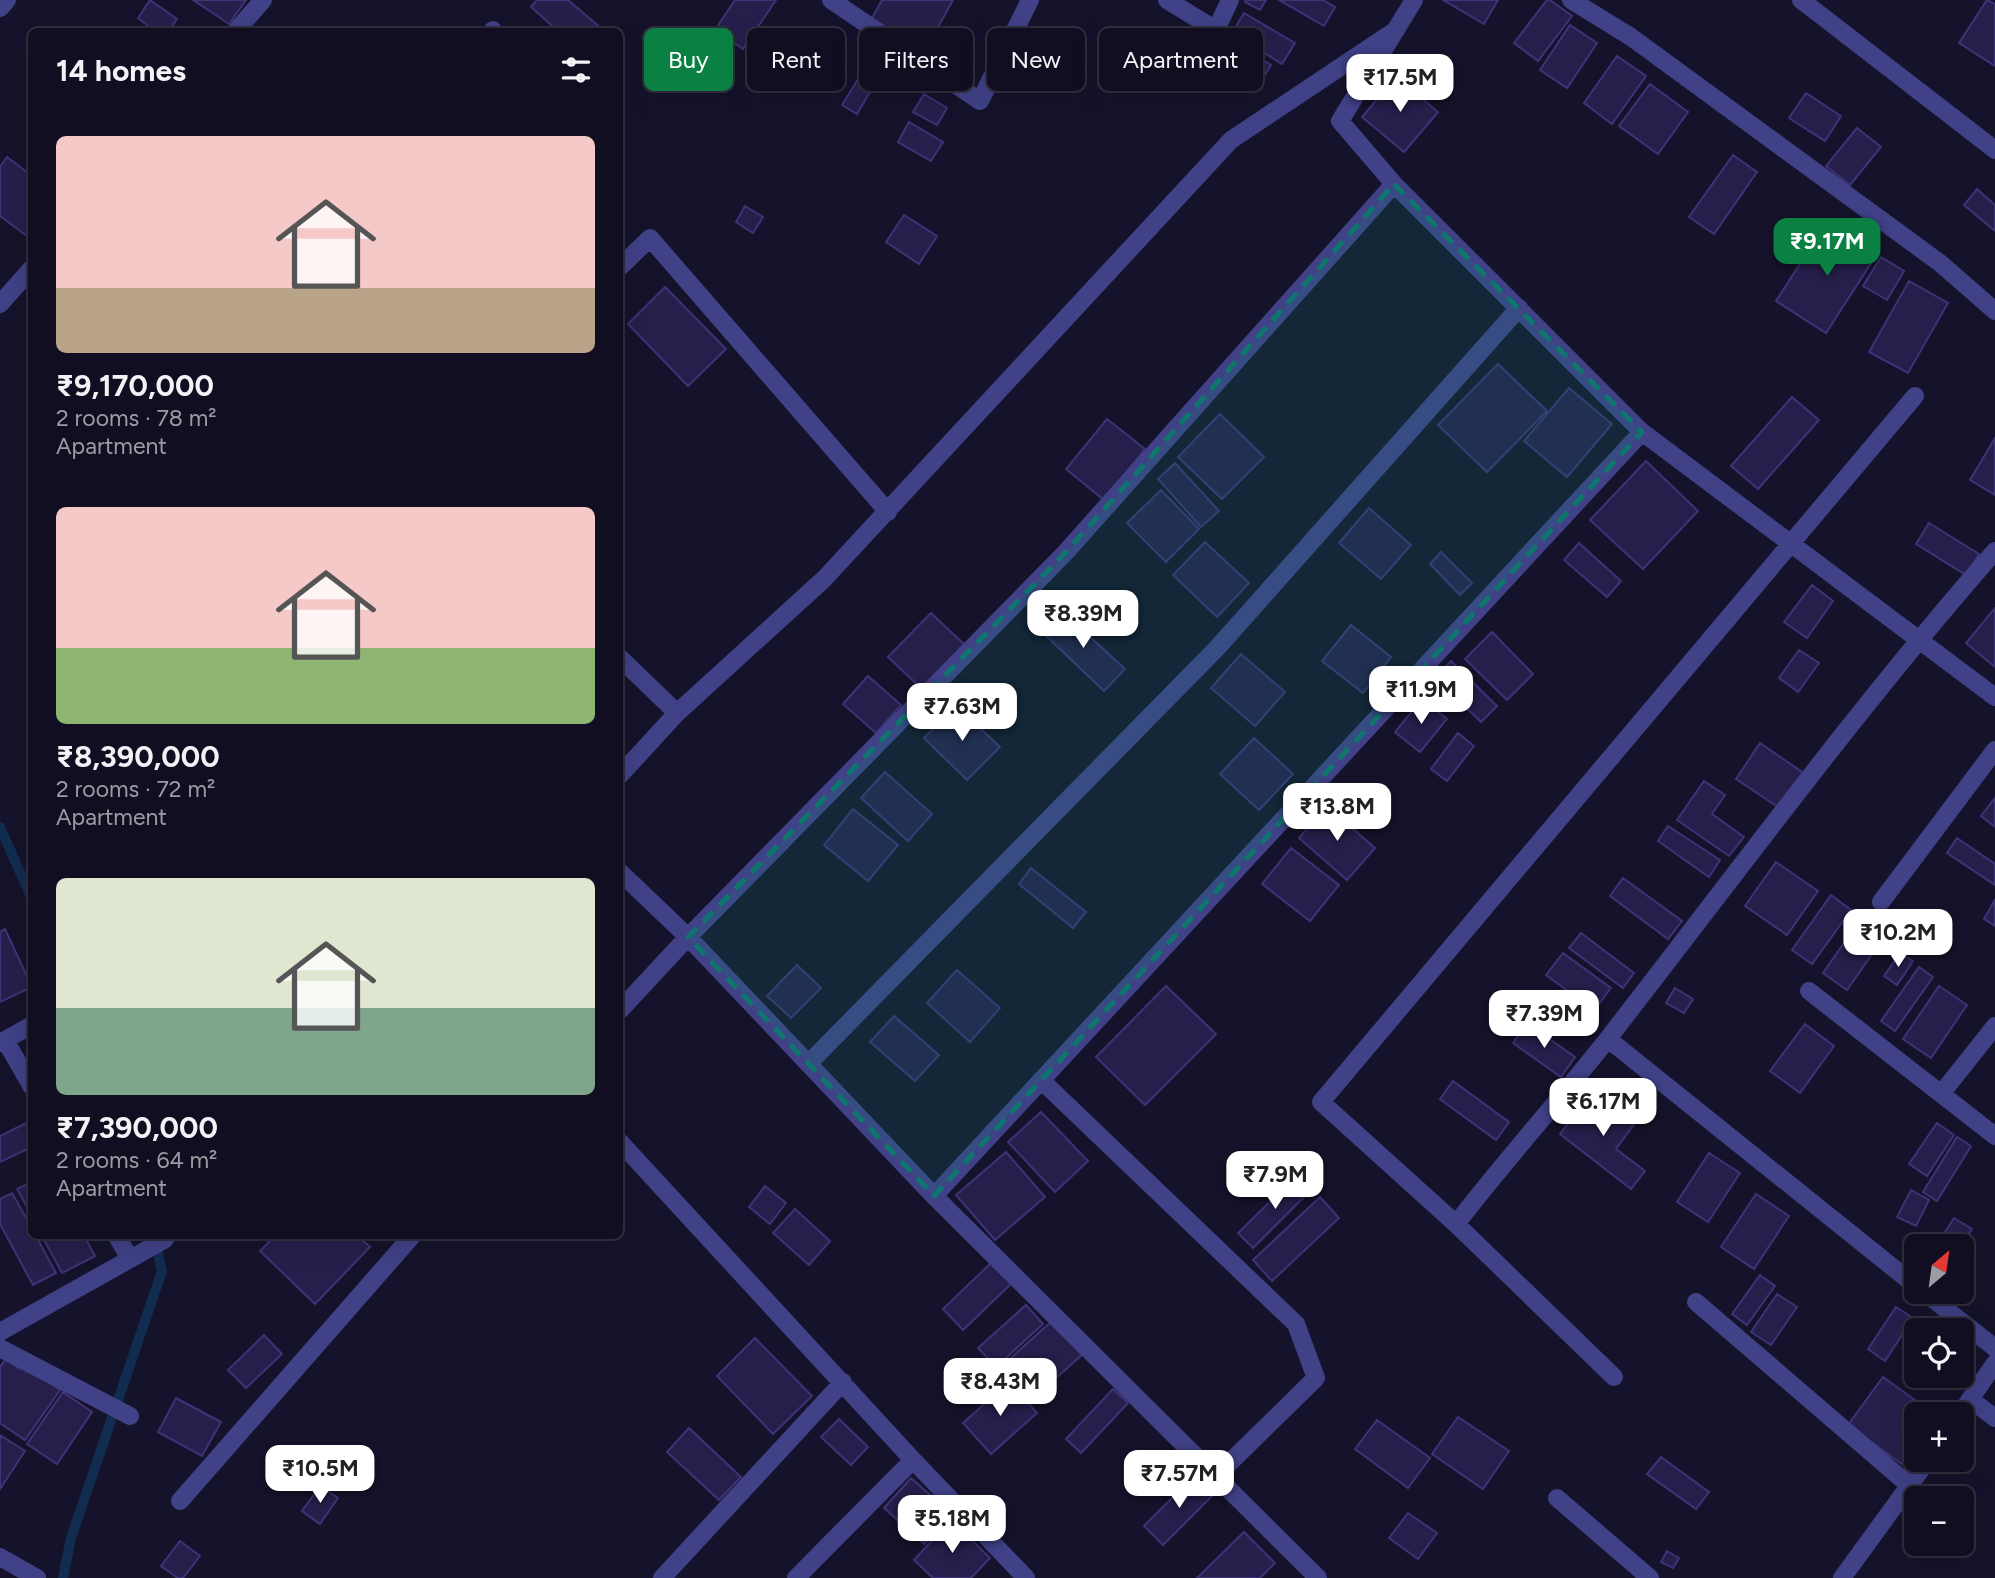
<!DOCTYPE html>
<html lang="en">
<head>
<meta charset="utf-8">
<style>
  :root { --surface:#100e20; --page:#1e1c2d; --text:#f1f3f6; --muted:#9c9ca5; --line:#302e3e; --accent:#0b8043 }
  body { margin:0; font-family:Figtree,sans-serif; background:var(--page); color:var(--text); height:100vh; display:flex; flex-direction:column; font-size:26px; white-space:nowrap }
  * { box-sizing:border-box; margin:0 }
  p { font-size:23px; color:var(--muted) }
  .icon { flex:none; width:38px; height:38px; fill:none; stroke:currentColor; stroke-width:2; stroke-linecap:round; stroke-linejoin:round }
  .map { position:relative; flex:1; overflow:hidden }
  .details { position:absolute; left:28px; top:28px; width:595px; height:1211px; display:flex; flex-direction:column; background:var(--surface); border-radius:10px; box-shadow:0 7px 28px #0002,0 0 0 2px var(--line) }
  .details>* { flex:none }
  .banner { position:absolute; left:644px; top:28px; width:665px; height:63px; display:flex; gap:14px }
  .needle { width:46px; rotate:29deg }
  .controls { position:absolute; left:1904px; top:1234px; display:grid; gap:14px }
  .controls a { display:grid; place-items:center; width:70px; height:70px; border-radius:10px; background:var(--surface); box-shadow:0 7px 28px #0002,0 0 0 2px var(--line); font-size:35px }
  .price { position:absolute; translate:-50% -60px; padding:0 16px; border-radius:14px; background:#fff; color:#222; font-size:23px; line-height:46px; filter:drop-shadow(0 2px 4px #0008) }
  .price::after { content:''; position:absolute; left:50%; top:42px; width:21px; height:16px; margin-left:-10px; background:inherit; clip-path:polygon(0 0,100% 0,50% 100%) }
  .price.on { background:var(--accent); color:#fff }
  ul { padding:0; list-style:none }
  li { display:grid; align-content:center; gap:14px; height:371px; padding:0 28px }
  li span { display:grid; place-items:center; height:217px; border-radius:10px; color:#555 }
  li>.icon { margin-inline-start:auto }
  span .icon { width:126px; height:126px; fill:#fffc; stroke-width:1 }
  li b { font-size:30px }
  h2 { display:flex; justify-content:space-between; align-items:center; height:84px; padding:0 28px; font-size:30px }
  .chip { padding:0 24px; border-radius:10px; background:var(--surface); box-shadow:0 7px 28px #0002,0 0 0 2px var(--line); font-size:24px; line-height:63px }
  .chip.on { background:var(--accent); color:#fff }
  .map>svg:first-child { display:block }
</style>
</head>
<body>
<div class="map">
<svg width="1995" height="1578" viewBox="0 0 1995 1578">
  <rect width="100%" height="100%" fill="#15132b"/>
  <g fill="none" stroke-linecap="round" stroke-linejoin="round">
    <path stroke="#122c50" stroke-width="10" d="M0,827L32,899
      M63,1578L71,1538L162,1271L154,1236"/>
  </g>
  <path fill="#261f4b" stroke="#3d3376" stroke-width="2" d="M150,0L177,19L168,32H156L138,18Z
    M193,0H246L229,24Z
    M537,0H568L602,29L600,32H559L531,7Z
    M735,0H776L743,49L715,30Z
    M882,0H953L926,49L871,20Z
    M1246,0H1266L1260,10L1245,2Z
    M1279,0H1323L1335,7L1324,26Z
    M1443,0H1498L1484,24Z
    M1547,0H1550L1572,16L1538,61L1514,43Z
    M1987,0L1995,4V66L1959,43Z
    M1244,13L1295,43L1282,64L1232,33Z
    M1570,25L1597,43L1567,88L1540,70Z
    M1226,38L1271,65L1260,83L1215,56Z
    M1617,56L1646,76L1612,124L1584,103Z
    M871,58L885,66L857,114L842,105Z
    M1396,77L1438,112L1404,152L1362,117Z
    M1650,84L1688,112L1658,154L1619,126Z
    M1806,93L1841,116L1825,141L1789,118Z
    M924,94L947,108L937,125L913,112Z
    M909,122L943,142L931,161L898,142Z
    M1857,128L1881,147L1850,185L1826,166Z
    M1733,155L1757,172L1714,234L1689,217Z
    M7,157L32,176L31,239L0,216V167Z
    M1977,189L1995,205V231L1964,205Z
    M745,206L763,217L753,233L736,222Z
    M904,215L937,236L919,264L886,242Z
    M1827,222L1877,254L1826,333L1776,301Z
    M1881,257L1904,271L1887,300L1863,286Z
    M1909,281L1948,303L1908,373L1869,352Z
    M665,287L726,349L688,386L628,324Z
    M1498,364L1547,411L1487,472L1438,425Z
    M1569,388L1612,424L1567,477L1524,441Z
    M1792,397L1819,420L1758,489L1731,466Z
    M1220,414L1264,457L1222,499L1178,457Z
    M1107,419L1145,449L1104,500L1066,469Z
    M1995,438V495L1970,480Z
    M1646,461L1698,511L1643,569L1590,520Z
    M1175,463L1219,511L1201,527L1158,479Z
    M1161,490L1199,529L1166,562L1127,523Z
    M1369,508L1411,545L1381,579L1339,543Z
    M1929,523L1979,554L1966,575L1916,544Z
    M1205,542L1249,583L1217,617L1173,575Z
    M1579,543L1621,581L1607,597L1564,560Z
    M1441,552L1472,583L1460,595L1430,564Z
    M1812,585L1833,601L1807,638L1784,622Z
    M1995,608V667L1966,643Z
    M1061,610L1125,669L1104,691L1041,631Z
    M931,613L968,648L926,693L888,657Z
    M1351,625L1391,657L1363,693L1322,661Z
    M1492,632L1533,674L1507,700L1465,659Z
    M1799,650L1819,663L1798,692L1779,678Z
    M1241,654L1285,692L1255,726L1211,688Z
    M1451,661L1497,706L1481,722L1435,678Z
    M868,676L901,705L876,733L843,704Z
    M1422,699L1447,719L1420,752L1395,732Z
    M956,705L1000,747L967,780L924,738Z
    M1458,733L1474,746L1447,781L1431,769Z
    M1254,738L1293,774L1259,810L1220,774Z
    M1760,743L1805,774L1781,809L1736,779Z
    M885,772L932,814L908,841L861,798Z
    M1704,781L1725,795L1712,814L1744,837L1729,856L1677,820Z
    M1995,798V827L1981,816Z
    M1327,806L1375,848L1347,880L1299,838Z
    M853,809L898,845L868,881L824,845Z
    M1668,826L1720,860L1709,877L1658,841Z
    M1957,838L1995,864V885L1947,853Z
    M1291,848L1339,885L1310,921L1262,884Z
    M1776,862L1818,891L1787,935L1745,906Z
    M1031,868L1086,912L1073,928L1019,884Z
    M1623,878L1682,921L1668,939L1610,896Z
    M1831,895L1851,910L1812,964L1792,950Z
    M1995,900V926L1984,919Z
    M1860,920L1884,937L1847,990L1823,973Z
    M5,929L32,987L0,1002V932Z
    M1581,933L1634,973L1623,988L1569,948Z
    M1563,953L1611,988L1594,1010L1546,975Z
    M1900,953L1913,961L1897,985L1884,976Z
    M797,965L821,988L791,1018L767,996Z
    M1919,967L1933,977L1895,1031L1881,1021Z
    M957,970L1000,1008L970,1042L927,1003Z
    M1166,986L1216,1034L1145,1105L1096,1057Z
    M1939,986L1967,1005L1931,1058L1903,1039Z
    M1675,988L1693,999L1684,1013L1666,1003Z
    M894,1016L939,1055L915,1081L870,1042Z
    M1527,1023L1575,1057L1561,1077L1513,1043Z
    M1805,1024L1834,1046L1800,1093L1770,1071Z
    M1453,1081L1509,1122L1496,1140L1440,1099Z
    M1592,1091L1635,1123L1616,1149L1645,1171L1631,1189L1560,1134Z
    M1041,1112L1088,1161L1055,1192L1008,1142Z
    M26,1123L32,1134V1147L0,1162V1136Z
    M1937,1123L1954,1135L1927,1176L1909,1164Z
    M1957,1137L1971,1146L1937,1201L1923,1192Z
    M1006,1152L1045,1197L995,1240L956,1195Z
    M1709,1153L1740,1173L1708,1222L1677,1202Z
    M1298,1174L1312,1189L1253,1248L1238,1233Z
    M32,1182V1216L17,1189Z
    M765,1186L786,1203L770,1224L749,1207Z
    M1911,1190L1929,1200L1916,1226L1897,1217Z
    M12,1193L32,1228V1236H36L56,1273L33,1285L0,1224V1199Z
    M1756,1194L1789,1216L1754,1269L1721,1247Z
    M1320,1197L1339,1218L1272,1281L1253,1260Z
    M795,1209L830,1241L809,1265L773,1233Z
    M1954,1218L1972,1229L1961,1246H1936Z
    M42,1236H84L95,1256L62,1273Z
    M275,1236H358L370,1247L315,1304L260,1251Z
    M992,1262L1012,1283L963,1330L943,1309Z
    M1760,1275L1775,1286L1747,1325L1732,1314Z
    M1777,1294L1797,1307L1771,1345L1751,1332Z
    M1026,1305L1043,1324L996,1367L978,1348Z
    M1896,1307L1913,1318L1885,1361L1868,1349Z
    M1052,1321L1082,1355L1031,1400L1001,1367Z
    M264,1335L282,1354L246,1388L228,1370Z
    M755,1338L812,1396L773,1434L717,1376Z
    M6,1359L20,1369L23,1364L60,1390L25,1440L0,1423V1367Z
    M1883,1377L1934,1414H1916L1918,1460L1910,1470L1848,1425Z
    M1009,1382L1037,1413L991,1454L963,1423Z
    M1113,1389L1128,1403L1081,1453L1066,1439Z
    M63,1392L92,1412L57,1464L27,1444Z
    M176,1398L221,1422L202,1456L158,1432Z
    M1458,1417L1509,1451L1483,1489L1432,1454Z
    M839,1419L868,1447L851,1465L821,1437Z
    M1377,1420L1430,1458L1408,1488L1355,1449Z
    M689,1428L741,1477L719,1500L667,1452Z
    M0,1435L25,1451L0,1489Z
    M1661,1457L1709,1492L1696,1509L1647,1474Z
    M1195,1475L1214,1494L1163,1545L1144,1526Z
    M911,1478L952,1514L924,1544L884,1508Z
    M320,1486L338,1498L320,1524L302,1511Z
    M1408,1513L1437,1533L1418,1559L1389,1538Z
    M951,1520L990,1558L971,1578H933L914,1560Z
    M1244,1532L1275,1563L1260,1578H1197Z
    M180,1541L200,1556L183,1578H178L161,1566Z
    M1667,1551L1679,1558L1673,1568L1661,1562Z"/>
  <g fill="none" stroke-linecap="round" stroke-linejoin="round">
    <path stroke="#404187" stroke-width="18" d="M831,0L980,101L1030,0
      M1167,0L1216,30L1230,0
      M1414,0L1340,121L1394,184L1642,432L1995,697
      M1571,0L1631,37L1940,263L1995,311
      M1801,0L1995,150
      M0,8L7,0
      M235,32L263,0
      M491,32L493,30
      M620,267L650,238L888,512
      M0,304L32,268
      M1915,396L1321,1102L1456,1224C1505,1160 1560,1100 1610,1036C1737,873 1859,706 1995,551
      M620,658L677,713
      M620,775L677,713L824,579L1231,140L1396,30
      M620,872L688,937L934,1196L1318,1578
      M1881,902L1995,750
      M1809,991L1995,1136
      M620,1010L688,937L1065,553L1394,184
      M1608,1039L1916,1286
      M5,1040L32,1025
      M0,1043L5,1040L32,1087
      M809,1063L1218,647L1519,308
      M1041,1080L1296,1324L1316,1378L1215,1477
      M1941,1094L1995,1026
      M620,1142L913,1460L1026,1578
      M934,1196L1642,432
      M1456,1224L1614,1377
      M117,1236L130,1259
      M1924,1292L1995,1348
      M1696,1302L1910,1486
      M0,1332L164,1240L167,1236
      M0,1348L130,1416
      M1970,1399L1995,1418
      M1960,1414L1995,1363
      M1557,1498L1650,1578
      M180,1501L412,1236
      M0,1557L37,1578
      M662,1578L843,1382
      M796,1578L913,1460
      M1842,1578L1928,1460"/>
  </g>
  <path fill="#0f766e" fill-opacity="0.2" stroke="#0f766e" stroke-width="5" stroke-dasharray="14 9" stroke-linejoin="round" d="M1394,184L1642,432L934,1196L688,937L1065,553Z"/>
</svg>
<div class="controls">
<a><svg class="needle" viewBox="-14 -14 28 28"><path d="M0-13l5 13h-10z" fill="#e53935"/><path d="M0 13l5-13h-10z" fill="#9c9ca5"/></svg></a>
<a><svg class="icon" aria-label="locate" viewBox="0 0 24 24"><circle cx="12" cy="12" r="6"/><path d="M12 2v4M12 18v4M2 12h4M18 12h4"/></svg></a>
<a>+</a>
<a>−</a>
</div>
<b class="price" style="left:1400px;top:114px">₹17.5M</b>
<b class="price on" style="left:1827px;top:278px">₹9.17M</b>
<b class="price" style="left:1083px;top:650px">₹8.39M</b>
<b class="price" style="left:1421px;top:726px">₹11.9M</b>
<b class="price" style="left:962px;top:743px">₹7.63M</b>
<b class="price" style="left:1337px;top:843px">₹13.8M</b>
<b class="price" style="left:1898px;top:969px">₹10.2M</b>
<b class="price" style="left:1544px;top:1050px">₹7.39M</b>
<b class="price" style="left:1603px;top:1138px">₹6.17M</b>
<b class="price" style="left:1275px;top:1211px">₹7.9M</b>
<b class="price" style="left:1000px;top:1418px">₹8.43M</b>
<b class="price" style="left:320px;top:1505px">₹10.5M</b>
<b class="price" style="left:1179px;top:1510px">₹7.57M</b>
<b class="price" style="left:952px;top:1555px">₹5.18M</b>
<div class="banner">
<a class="chip on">Buy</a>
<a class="chip">Rent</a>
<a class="chip">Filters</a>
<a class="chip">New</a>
<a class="chip">Apartment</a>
</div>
<section class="details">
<h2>14 homes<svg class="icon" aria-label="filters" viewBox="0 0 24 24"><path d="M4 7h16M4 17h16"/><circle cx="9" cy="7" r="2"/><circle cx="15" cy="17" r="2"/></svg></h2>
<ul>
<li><span style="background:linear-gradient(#f6c9c9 70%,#b9a48a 0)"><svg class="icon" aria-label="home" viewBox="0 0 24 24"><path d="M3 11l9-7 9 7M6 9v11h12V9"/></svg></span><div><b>₹9,170,000</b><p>2 rooms · 78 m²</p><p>Apartment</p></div></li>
<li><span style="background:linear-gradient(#f6c9c9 65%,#8fb573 0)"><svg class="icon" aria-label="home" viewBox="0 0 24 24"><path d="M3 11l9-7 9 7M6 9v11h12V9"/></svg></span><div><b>₹8,390,000</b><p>2 rooms · 72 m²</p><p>Apartment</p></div></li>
<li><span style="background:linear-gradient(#dfe7d0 60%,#7fa58c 0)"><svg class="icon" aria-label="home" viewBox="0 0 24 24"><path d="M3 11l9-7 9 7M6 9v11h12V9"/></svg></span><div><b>₹7,390,000</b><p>2 rooms · 64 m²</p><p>Apartment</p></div></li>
</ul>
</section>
</div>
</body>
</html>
